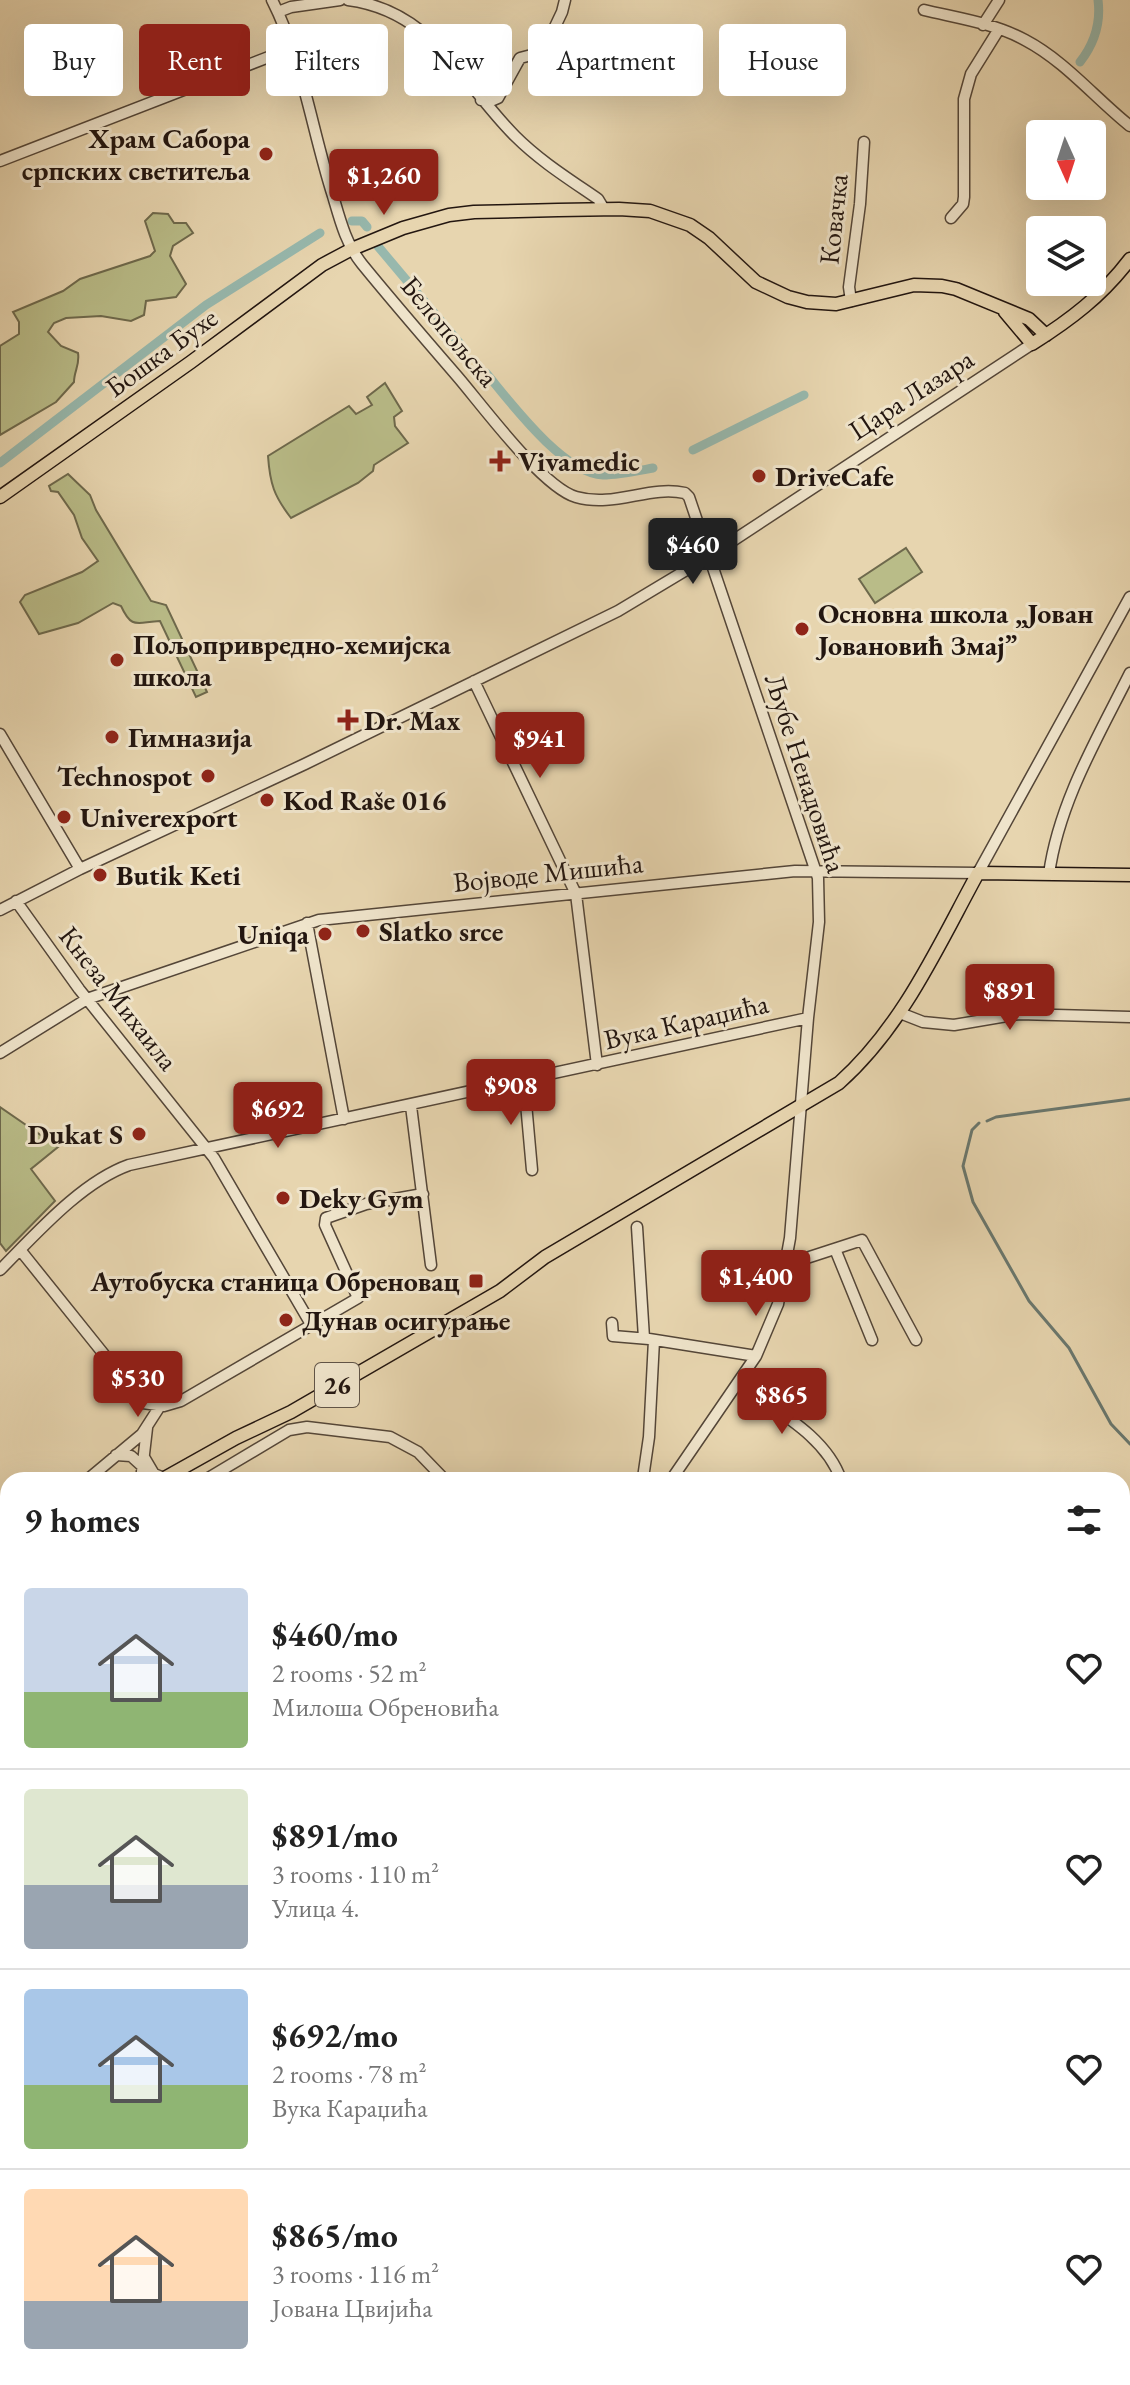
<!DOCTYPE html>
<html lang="en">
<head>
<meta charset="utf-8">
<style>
  :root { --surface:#fff; --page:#f6f6f6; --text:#222; --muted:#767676; --line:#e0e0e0; --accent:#8f2418 }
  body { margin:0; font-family:"EB Garamond",serif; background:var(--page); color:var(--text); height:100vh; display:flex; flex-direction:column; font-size:30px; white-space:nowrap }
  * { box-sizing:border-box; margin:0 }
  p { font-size:26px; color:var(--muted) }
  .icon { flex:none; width:44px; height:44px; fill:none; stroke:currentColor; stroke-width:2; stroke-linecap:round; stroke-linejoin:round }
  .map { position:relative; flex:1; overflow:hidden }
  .details { position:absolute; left:0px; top:1472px; width:1130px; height:914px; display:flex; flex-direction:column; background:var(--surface); border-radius:24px 24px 0 0; box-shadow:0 8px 32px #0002 }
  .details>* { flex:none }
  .banner { position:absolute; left:24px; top:24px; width:1082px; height:72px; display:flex; gap:16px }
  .needle { width:52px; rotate:177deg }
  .tools { position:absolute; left:1026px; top:120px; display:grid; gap:16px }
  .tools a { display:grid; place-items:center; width:80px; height:80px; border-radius:8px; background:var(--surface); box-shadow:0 8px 32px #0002; font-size:40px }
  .price { position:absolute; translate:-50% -68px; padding:0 18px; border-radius:8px; background:var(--accent); color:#fff; font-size:26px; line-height:52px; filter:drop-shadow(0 2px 4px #0008) }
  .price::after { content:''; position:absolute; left:50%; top:48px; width:24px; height:18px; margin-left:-12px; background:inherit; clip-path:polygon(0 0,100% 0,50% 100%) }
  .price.selected { background:#222; color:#fff }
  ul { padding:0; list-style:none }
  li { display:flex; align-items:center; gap:24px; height:200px; padding:0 24px }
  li+li { border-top:2px solid var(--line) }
  li span { display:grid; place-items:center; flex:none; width:224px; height:160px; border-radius:8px; color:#555 }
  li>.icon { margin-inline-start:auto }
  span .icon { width:96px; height:96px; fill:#fffc; stroke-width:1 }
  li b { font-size:34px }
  h2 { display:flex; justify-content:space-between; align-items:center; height:96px; padding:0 24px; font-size:34px }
  .chip { padding:0 28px; border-radius:8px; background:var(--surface); box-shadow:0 8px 32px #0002; font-size:28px; line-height:72px }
  .chip.selected { background:var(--accent); color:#fff }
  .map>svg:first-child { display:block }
</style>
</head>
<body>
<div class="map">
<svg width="1130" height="2385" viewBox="0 0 1130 2385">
  <rect width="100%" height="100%" fill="#e7d5af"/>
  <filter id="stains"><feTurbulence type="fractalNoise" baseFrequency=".0025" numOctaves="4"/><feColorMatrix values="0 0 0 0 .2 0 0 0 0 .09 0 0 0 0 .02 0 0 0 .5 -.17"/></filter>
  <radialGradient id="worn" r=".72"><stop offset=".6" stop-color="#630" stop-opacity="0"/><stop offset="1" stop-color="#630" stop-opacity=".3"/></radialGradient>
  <path fill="#b9bc88" stroke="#6e694c" stroke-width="2" d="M153,213L168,214L174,223H186L193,233L173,246L170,256L186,284L176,297L146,301L144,315L131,321L101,316L66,318L54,323L48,332L61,346L78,353C80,365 74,371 74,382L56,402L0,435V346L19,334V322L13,312L63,291L80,279L150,256L155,251L145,221Z
    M385,383L402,411L394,417L395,426L408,443L374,465L373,471L358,483L291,518C274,496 270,484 268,456L349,406L356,414L372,405L367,397Z
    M68,474L90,495L96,510L151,601L166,605L207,692L196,697L160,621C137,622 132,630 121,606L113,603L78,623L39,634L20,602L25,595L82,572L98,561L82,538L74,515L58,492L51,491L49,486Z
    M906,548L922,572L875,603L859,579Z
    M0,1107L58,1147L31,1169L55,1201L6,1251L0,1243Z"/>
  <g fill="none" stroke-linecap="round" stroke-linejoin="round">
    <path stroke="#69776e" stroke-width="3" d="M987,1121L996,1117L1130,1099
      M979,1123L972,1130L963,1166L973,1202L1029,1301L1069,1348L1111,1424L1130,1444
      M1122,1745L1130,1735
      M0,1915L8,1917"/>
    <path stroke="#97b8ad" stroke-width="9" d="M1080,62C1094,44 1101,23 1098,0
      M352,221H362L367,227
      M376,244L461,345
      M486,373C511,403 563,473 603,475C619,475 637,471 653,468
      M693,450L804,395
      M0,463L206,305L320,233"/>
    <g stroke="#544638" stroke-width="13">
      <path id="minor" d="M272,0C303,61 312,131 333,196C340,220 346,244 362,264C393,302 425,339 457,376C482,405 542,487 576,497C615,508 649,485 685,493L689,497L818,878L819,922L808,1018L790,1238L778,1304L756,1356L671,1480
        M348,0C433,11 460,81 515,136C540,161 569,179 598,199L604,209
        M924,10C957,18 994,23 1025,40C1065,61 1095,98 1130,126
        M278,12L291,7L340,0
        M983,25L999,0
        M481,100L491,101L498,98L520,58L543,52L562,12L565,0
        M0,161L292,48
        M951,218L963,204L964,197V99L971,74L999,29
        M851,301L849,287L860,204L864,142
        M474,681L576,894L597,1065
        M0,734L80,869
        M1049,874C1059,802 1098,737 1130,673
        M16,901L79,989L214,1158L312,1326
        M0,910L80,869L305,764L618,611L708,557L1032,344
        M307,923L344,1119
        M900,1013L923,1022L954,1025L1019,1014L1130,1017
        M0,1053L87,999L319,920L795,871L978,873L1130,597
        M524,1081L532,1170
        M411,1106L431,1265
        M637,1227L644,1338
        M835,1249L872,1340
        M21,1251L143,1403L164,1406L181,1401L358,1298L325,1225L326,1218L366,1204L423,1194
        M785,1265L862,1240L916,1340
        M0,1270C35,1235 81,1182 129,1165L808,1018
        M612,1323L613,1336L649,1339L756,1356
        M738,1383C774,1410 826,1435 841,1480
        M116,1455L131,1456L142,1466
        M144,1457L154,1474L164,1478
        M87,1480L142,1434L160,1406
        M141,1480L147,1428
        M205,1480L289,1430L307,1427L390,1437L418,1452L445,1480
        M653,1480L643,1478L649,1437L654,1340
        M0,1554L8,1547
        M0,1885H8
        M0,1974L8,1976
        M0,2073H8
        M0,2124L8,2120
        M1122,2131L1130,2138
        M0,2212L8,2224
        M148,2378L157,2385
        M307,2378L322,2385
        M416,2378L429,2385
        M662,2378L668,2385
        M446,2385L449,2378
        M804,2385L812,2378"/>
    </g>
    <g stroke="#231610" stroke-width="15">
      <path id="major" d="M1005,312L1032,344C1070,320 1102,296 1130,259
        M0,497L191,362L322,265L352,249L403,228L449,215L474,212L558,210L619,209L650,211L690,225L709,238L756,282L788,297L807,302L836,304L914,285L942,286L956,289L1029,319L1046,335
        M161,1480L236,1438L291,1412L500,1291L545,1257L839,1083C903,1026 938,946 978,873L1130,875
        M0,1621L8,1610"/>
    </g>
    <use href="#minor" stroke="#efe4cb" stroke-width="10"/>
    <use href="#major" stroke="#e7d5af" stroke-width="12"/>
  </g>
  <g fill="#8f2418" stroke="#efe4cb" stroke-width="3">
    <circle cx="266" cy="154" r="8"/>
    <path d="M496 449h8v8h8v8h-8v8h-8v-8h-8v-8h8z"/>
    <circle cx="759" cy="476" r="8"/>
    <circle cx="802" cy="629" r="8"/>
    <circle cx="117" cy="660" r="8"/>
    <path d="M344 708h8v8h8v8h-8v8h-8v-8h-8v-8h8z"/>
    <circle cx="112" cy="737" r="8"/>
    <circle cx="208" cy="776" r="8"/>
    <circle cx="267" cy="800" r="8"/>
    <circle cx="64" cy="817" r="8"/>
    <circle cx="100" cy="875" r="8"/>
    <circle cx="363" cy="931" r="8"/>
    <circle cx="325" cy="934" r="8"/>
    <circle cx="139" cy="1134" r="8"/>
    <circle cx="283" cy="1198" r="8"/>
    <rect x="468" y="1273" width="16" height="16" rx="4"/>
    <circle cx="286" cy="1320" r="8"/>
  </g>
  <g text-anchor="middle" stroke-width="6" stroke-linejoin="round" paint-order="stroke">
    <rect fill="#efe4cb" stroke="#605448" stroke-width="2" x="315" y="1363" width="44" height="44" rx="6"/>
    <g font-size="26" font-weight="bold" fill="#231610">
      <text x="337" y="1394">26</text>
    </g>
    <g font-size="28" font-weight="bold" fill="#231610" stroke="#efe4cb" text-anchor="start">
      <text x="250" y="148" text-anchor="end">Храм Сабора<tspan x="250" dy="32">српских светитеља</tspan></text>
      <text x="518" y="471">Vivamedic</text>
      <text x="775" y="486">DriveCafe</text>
      <text x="818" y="623">Основна школа „Јован<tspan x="818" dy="32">Јовановић Змај”</tspan></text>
      <text x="133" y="654">Пољопривредно-хемијска<tspan x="133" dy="32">школа</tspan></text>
      <text x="364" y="730">Dr. Max</text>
      <text x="128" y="747">Гимназија</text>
      <text x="192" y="786" text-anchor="end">Technospot</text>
      <text x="283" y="810">Kod Raše 016</text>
      <text x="80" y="827">Univerexport</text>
      <text x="116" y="885">Butik Keti</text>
      <text x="379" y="941">Slatko srce</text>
      <text x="309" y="944" text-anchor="end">Uniqa</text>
      <text x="123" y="1144" text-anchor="end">Dukat S</text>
      <text x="299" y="1208">Deky Gym</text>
      <text x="460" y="1291" text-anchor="end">Аутобуска станица Обреновац</text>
      <text x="302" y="1330">Дунав осигурање</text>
    </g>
    <g font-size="28" fill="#231610" stroke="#efe4cb">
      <text transform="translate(833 219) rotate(-84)" y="10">Ковачка</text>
      <text transform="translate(450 331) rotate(50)" y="10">Белопољска</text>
      <text transform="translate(161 352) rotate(-36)" y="10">Бошка Бухе</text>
      <text transform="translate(911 394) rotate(-33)" y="10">Цара Лазара</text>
      <text transform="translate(806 773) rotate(72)" y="10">Љубе Ненадовића</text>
      <text transform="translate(548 872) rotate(-6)" y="10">Војводе Мишића</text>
      <text transform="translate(119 998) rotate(52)" y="10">Кнеза Михаила</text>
      <text transform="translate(686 1021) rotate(-13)" y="10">Вука Караџића</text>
    </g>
  </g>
  <rect width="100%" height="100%" filter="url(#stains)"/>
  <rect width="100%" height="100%" fill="url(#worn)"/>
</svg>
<div class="tools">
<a><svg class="needle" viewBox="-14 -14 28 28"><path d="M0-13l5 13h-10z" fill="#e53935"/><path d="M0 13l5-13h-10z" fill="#767676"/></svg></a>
<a><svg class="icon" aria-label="layers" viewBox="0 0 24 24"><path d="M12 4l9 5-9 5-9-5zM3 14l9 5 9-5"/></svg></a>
</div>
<b class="price" style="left:384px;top:217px">$1,260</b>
<b class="price selected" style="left:693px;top:586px">$460</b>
<b class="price" style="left:540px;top:780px">$941</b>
<b class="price" style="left:1010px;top:1032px">$891</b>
<b class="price" style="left:511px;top:1127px">$908</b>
<b class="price" style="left:278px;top:1150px">$692</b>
<b class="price" style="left:756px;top:1318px">$1,400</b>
<b class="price" style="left:138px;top:1419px">$530</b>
<b class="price" style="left:782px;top:1436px">$865</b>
<div class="banner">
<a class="chip">Buy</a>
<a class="chip selected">Rent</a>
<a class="chip">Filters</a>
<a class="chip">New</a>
<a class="chip">Apartment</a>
<a class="chip">House</a>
</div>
<section class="details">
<h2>9 homes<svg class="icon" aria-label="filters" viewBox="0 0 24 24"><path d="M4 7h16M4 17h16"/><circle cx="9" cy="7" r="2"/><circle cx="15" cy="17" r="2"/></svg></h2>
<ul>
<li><span style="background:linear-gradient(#c9d6e8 65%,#8fb573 0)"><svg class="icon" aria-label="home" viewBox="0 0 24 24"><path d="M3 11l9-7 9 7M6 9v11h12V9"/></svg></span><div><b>$460/mo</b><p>2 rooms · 52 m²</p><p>Милоша Обреновића</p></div><svg class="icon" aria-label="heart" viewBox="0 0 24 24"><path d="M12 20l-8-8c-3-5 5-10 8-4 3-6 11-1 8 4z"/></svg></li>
<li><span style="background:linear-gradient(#dfe7d0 60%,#9aa5b1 0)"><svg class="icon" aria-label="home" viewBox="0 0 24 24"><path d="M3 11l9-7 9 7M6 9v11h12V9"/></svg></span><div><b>$891/mo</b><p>3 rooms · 110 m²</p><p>Улица 4.</p></div><svg class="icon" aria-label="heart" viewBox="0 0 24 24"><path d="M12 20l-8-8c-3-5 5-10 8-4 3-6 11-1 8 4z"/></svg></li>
<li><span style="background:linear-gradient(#a9c7e8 60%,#8fb573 0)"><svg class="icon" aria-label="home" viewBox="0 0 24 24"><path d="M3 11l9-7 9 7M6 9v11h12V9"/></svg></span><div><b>$692/mo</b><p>2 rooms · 78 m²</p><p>Вука Караџића</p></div><svg class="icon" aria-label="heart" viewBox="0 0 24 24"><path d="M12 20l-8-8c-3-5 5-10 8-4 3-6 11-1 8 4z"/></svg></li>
<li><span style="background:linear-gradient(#ffd9b3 70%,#9aa5b1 0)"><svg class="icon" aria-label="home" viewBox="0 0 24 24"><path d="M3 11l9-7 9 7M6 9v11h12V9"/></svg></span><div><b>$865/mo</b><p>3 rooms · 116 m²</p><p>Јована Цвијића</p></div><svg class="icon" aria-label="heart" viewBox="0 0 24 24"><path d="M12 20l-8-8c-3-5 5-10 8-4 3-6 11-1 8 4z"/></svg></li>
</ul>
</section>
</div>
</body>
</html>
